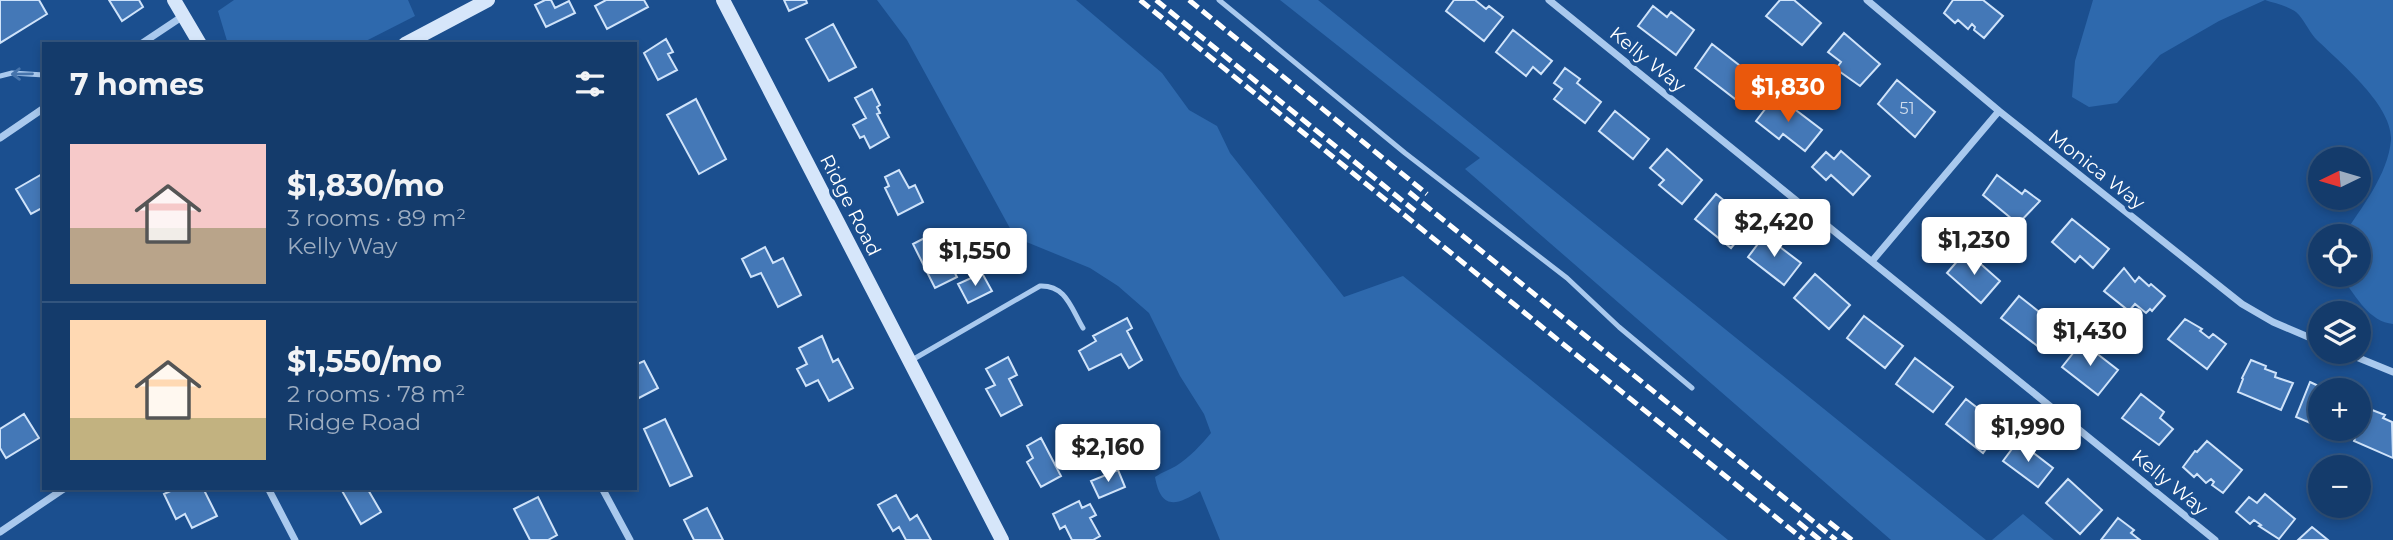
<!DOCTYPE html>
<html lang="en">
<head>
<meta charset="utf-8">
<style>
  :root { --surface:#143b6b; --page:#214673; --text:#f1f3f6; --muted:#9dadc1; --line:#33557e; --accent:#ea580c }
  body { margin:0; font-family:Montserrat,sans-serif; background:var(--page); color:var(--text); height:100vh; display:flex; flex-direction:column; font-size:26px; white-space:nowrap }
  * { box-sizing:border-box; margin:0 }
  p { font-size:23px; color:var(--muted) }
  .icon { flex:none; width:38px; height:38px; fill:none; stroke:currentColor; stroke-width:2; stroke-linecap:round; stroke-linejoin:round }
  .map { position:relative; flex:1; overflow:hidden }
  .side { position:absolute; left:42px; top:42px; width:595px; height:448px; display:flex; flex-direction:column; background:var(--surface); border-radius:0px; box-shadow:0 4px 10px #0003,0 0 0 2px var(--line) }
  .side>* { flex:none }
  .needle { width:46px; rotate:265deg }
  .fabs { position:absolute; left:2308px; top:147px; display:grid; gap:14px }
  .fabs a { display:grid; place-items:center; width:63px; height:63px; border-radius:50%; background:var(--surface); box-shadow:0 4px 10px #0003,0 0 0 2px var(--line); font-size:35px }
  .price { position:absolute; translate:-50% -60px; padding:0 16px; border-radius:7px; background:#fff; color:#222; font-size:23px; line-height:46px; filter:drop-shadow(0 2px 4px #0008) }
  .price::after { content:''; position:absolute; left:50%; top:42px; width:21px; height:16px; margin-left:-10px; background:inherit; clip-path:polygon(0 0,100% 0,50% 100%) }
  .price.active { background:var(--accent); color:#fff }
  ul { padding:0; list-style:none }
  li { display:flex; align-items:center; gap:21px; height:175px; padding:0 28px }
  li+li { border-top:2px solid var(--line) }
  li span { display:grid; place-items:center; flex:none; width:196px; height:140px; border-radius:0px; color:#555 }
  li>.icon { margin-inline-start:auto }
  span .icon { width:84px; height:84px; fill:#fffc; stroke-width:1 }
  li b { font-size:30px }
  h2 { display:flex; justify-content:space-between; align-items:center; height:84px; padding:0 28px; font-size:30px }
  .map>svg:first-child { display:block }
</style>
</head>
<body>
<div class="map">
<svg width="2393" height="540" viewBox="0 0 2393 540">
  <rect width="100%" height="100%" fill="#1b4f8f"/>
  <path fill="#2e69ad" d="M234,0H408L415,16L360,44H228L218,11Z
    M877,0H1076L1162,73L1189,110L1217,126L1230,153L1344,297L1403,276L1728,540H1220L1200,491C1176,506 1161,510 1155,477C1162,472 1169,470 1176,466C1190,457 1201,445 1211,433L1204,414L1180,376L1149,313L1118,286L1090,268L1024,241L1012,232L907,40Z
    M1280,0H1318L1986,540H1891L1465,169L1480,158Z
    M2093,0H2265L2219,21L2160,55L2117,103L2089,107L2072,97L2075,61Z
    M2265,0H2393V324C2370,322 2356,297 2343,279V275H2359V236H2343C2361,208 2388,175 2391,140C2393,105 2338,61 2315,38C2308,30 2304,19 2296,12C2288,6 2274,3 2265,0Z
    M2023,514L2054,540H1992Z"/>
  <path fill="#4478b7" stroke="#cfe3fa" stroke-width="2" d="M0,0H39L47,14L0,43Z
    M109,0H139L143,7L122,21Z
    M545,0H551L555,8L569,1L575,13L546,27L535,5Z
    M606,0H644L648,7L607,29L595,6Z
    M784,0H806L807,3L789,11Z
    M1454,0H1475L1486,9L1489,6L1503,17L1484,41L1446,11Z
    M1780,0H1794L1821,23L1802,45L1766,16Z
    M1953,0H1983L2003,16L1984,38L1974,30L1975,27L1972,24L1968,29L1958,20L1955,23L1944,13Z
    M1653,6L1667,17L1671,12L1694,30L1676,55L1638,26Z
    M833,24L856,67L829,81L806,39Z
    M1513,30L1552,61L1541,74L1533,67L1526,76L1496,52Z
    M1844,33L1880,64L1860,86L1836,69L1841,62L1828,52Z
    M666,39L673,52L668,54L677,70L658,80L644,53Z
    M1712,44L1757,79L1739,102L1695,68Z
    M1565,68L1580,79L1577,83L1601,102L1585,123L1554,99L1562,89L1554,83Z
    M1897,80L1935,112L1915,137L1878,104Z
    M872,89L880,105L877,107L880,113L877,114L889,137L870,148L864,136L860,138L853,125L866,118L855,98Z
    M1776,95L1822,130L1805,151L1783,134L1779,139L1756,121Z
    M696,99L726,159L699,174L667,115Z
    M1615,111L1649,139L1633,159L1599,131Z
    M1667,149L1702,180L1682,204L1659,185L1664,180L1650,168Z
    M1841,151L1870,176L1853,195L1831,175L1826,180L1812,167L1826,152L1834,159Z
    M899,170L909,188L915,185L923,202L898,215L885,188L889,186L885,177Z
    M44,173V207L31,214L16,189Z
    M1997,175L2022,194L2025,190L2040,201L2018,224L1983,195Z
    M1716,194L1752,223L1731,248L1695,219Z
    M2072,219L2109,249L2093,268L2080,256L2075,262L2052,242Z
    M1767,232L1782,244L1780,247L1801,263L1784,285L1748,257Z
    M934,233L944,253L953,249L959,261L951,266L957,277L935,288L913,244Z
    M765,247L773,263L783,258L801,295L778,307L761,273L751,277L742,259Z
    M1966,251L2000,281L1981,303L1947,273Z
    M2124,268L2135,282L2139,277L2149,286L2151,284L2165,296L2152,311L2150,309L2146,313L2135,304L2129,311L2104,291Z
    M982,273L992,291L968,303L958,284Z
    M1815,274L1850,305L1829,329L1794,298Z
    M2019,296L2057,326L2040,348L2001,318Z
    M1864,316L1903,346L1885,368L1847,338Z
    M1127,318L1132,328L1127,331L1142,360L1129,368L1121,354L1089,370L1079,351L1096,341L1093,336Z
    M2185,319L2202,329L2200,331L2209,338L2213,334L2226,344L2207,369L2168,339Z
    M822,336L833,362L838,359L853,388L829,401L818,380L806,386L797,369L807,364L799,348Z
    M2082,342L2118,370L2098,395L2062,367Z
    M1008,357L1017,375L1009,379L1022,405L1001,416L986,389L995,385L986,369Z
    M1915,358L1953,387L1933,412L1896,384Z
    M2251,360L2266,366L2265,369L2276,373L2275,377L2293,383L2281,410L2238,392L2243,379L2242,378Z
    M644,361L658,388L635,400V365Z
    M2310,382L2327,390H2320V427L2296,417Z
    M2141,394L2164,412L2160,418L2173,429L2159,445L2122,418Z
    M1966,399L2002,427L1983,453L1946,424Z
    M2367,408L2385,415L2383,418L2392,422L2393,458L2354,441Z
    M24,414L39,438L6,458L0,448V429Z
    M665,419L692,476L670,486L644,429Z
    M1041,438L1061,476L1041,487L1027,462L1033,458L1027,446Z
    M2018,441L2053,468L2038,487L2003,461Z
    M2207,441L2242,470L2223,493L2212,485L2214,482L2211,479L2206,483L2197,474L2194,477L2183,467L2195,451L2197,452Z
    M1118,470L1125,487L1099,498L1091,481Z
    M2068,479L2102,510L2080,534L2046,503Z
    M177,488H203L217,516L192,528L185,514L176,519L164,494Z
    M367,488L381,512L361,524L341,489Z
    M2265,494L2295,519L2279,539L2259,526L2261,525L2254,520L2250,524L2236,512L2249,497L2257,503Z
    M896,495L910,520L917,515L931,540H906L899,527L893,531L878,505Z
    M538,497L557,535L548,540H530L514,509Z
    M1079,501L1082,508L1090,504L1096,515L1090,518L1100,536L1093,540H1072L1065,526L1060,529L1053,514Z
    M707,508L723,540H694L684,520Z
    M2118,518L2134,530L2131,533L2140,540H2101Z
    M2312,527L2328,540H2298Z"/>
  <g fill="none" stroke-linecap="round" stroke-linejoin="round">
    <path stroke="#a9c9ee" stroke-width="5" d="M1219,0L1405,153L1567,278L1619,327L1692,388
      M0,76L12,73L44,75
      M912,360L1040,286C1066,285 1071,308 1083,328"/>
    <path stroke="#a9c9ee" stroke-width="7" d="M1549,0L2215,540
      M1867,0L1999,111L2242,304L2273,322L2320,342
      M141,44L183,16
      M0,138L44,108
      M1873,260L1999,111
      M2344,352L2393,372
      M268,488L295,540
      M602,488L630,540
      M0,532L65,488"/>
    <path stroke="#d6e6fa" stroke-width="14" d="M174,0L200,44
      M723,0L1002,540
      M405,44L488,0"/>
    <path stroke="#fff" stroke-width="5" stroke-dasharray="12 5" stroke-linecap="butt" d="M1140,0L1804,540
      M1156,0L1415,211
      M1189,0L1427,194
      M1409,192L1836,540
      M1798,522L1820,540
      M1829,522L1852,540"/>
  </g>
  <defs><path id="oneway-shaft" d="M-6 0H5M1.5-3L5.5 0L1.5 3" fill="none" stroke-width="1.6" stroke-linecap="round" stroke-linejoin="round" transform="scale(1.75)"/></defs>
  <use stroke="#4674ac" href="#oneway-shaft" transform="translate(22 74) rotate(179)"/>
  <g text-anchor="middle" stroke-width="7" stroke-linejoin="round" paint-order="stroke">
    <g font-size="16" fill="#d0dded">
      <text x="1907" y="114">51</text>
    </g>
    <g font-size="19" fill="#fff" stroke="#1b4f8f">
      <text transform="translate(1648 59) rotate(39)" y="7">Kelly Way</text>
      <text transform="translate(2097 169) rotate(38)" y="7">Monica Way</text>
      <text transform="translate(851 205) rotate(63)" y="7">Ridge Road</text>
      <text transform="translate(2170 482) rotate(39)" y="7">Kelly Way</text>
    </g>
  </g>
</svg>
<div class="fabs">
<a><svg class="needle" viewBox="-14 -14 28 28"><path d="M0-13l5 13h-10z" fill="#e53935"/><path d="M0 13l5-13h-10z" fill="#9dadc1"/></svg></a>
<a><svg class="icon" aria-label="locate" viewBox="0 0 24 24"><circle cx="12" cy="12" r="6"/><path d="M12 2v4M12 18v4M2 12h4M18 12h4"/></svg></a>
<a><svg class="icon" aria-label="layers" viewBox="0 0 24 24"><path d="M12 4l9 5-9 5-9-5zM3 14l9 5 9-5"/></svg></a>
<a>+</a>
<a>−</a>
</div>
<b class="price active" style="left:1788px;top:124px">$1,830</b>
<b class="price" style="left:1774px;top:259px">$2,420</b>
<b class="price" style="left:1974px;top:277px">$1,230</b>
<b class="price" style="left:975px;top:288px">$1,550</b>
<b class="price" style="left:2090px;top:368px">$1,430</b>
<b class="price" style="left:2028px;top:464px">$1,990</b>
<b class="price" style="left:1108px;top:484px">$2,160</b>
<section class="side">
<h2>7 homes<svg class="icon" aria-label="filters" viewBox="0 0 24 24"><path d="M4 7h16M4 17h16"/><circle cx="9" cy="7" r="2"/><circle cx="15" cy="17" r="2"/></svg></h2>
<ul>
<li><span style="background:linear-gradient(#f6c9c9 60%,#b9a48a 0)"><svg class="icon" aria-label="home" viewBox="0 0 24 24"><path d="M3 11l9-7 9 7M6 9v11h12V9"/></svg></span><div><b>$1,830/mo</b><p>3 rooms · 89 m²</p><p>Kelly Way</p></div></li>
<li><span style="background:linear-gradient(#ffd9b3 70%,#c2b280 0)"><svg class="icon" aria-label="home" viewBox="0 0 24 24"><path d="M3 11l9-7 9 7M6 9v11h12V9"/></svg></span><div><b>$1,550/mo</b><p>2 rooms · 78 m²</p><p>Ridge Road</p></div></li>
</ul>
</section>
</div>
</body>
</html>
